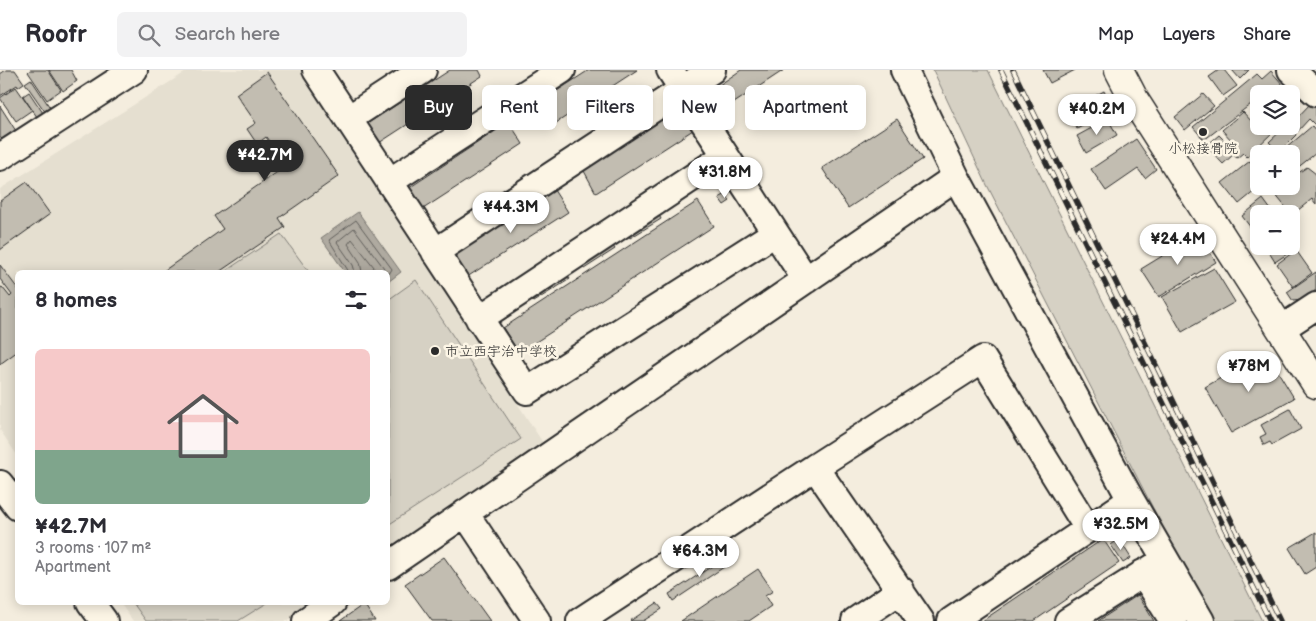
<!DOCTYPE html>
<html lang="en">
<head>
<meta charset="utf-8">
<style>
  :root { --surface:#fff; --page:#f2f2f3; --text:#2b2b33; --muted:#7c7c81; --line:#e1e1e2; --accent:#2b2b2b }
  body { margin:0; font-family:"Balsamiq Sans","Klee One",sans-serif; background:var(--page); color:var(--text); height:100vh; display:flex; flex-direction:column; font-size:19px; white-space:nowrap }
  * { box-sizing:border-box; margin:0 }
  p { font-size:16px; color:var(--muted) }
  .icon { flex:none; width:28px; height:28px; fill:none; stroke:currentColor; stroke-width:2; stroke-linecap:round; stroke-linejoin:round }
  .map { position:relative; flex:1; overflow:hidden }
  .panel { position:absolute; left:15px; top:200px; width:375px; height:335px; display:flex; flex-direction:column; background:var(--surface); border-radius:8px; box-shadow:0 2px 12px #0003 }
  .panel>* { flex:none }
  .banner { position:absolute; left:405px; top:15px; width:475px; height:45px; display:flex; gap:10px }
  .buttons { position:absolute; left:1250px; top:15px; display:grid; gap:10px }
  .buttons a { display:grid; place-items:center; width:50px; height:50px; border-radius:8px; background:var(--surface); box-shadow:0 2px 12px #0003; font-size:25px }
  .price { position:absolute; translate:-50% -42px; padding:0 11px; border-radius:18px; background:#fff; color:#222; font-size:16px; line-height:32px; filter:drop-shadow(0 1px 2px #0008) }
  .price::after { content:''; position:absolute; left:50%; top:30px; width:15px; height:11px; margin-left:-8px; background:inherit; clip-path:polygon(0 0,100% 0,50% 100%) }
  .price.active { background:var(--accent); color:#fff }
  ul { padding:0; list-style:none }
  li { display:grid; align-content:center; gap:10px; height:265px; padding:0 20px }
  li span { display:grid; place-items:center; height:155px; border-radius:8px; color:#555 }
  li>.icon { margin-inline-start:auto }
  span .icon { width:90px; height:90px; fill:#fffc; stroke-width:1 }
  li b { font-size:21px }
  h2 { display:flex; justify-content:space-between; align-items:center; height:60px; padding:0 20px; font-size:21px }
  .chip { padding:0 18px; border-radius:8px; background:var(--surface); box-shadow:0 2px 12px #0003; font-size:18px; line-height:45px }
  .chip.active { background:var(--accent); color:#fff }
  header { display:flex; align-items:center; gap:30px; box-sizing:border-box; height:70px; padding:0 25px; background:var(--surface); border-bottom:1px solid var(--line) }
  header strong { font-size:24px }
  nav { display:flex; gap:28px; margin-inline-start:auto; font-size:18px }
  .search { width:350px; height:45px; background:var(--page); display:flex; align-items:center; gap:12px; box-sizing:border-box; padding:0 18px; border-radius:8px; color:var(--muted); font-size:19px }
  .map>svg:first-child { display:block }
</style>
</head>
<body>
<header>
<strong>Roofr</strong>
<div class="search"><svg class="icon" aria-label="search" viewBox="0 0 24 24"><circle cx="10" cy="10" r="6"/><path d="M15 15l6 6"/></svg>Search here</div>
<nav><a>Map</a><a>Layers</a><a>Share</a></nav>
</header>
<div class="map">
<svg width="1316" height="551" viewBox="0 0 1316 551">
  <rect width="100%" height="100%" fill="#f4edde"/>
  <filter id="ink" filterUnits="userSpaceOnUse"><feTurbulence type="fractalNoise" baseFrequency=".02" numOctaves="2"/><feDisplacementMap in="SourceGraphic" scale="10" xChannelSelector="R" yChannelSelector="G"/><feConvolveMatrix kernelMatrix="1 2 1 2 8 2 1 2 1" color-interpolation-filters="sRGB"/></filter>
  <g filter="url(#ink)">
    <path fill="#e5dfd0" d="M189,0H301L545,376L388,483V202H18L17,385L0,360V119Z
      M120,533H315L287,551H133Z"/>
    <path fill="#d6d1c4" stroke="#807e78" d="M933,0H988L1262,551H1211L987,115Z
      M281,164L309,202H224Z
      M416,210L521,369L388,455V230Z
      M133,533H267L238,551H146Z"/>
    <path fill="#afaaa0" stroke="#7a7771" d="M358,142L401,202L388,212V202H345L321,168Z"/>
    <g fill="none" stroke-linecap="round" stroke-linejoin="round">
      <path stroke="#605e5a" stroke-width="1" d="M349,202L329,170L356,150L392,199L388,206
        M355,202L353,195L337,172L354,158L384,198L381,202
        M362,202L360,192L348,174L352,169L374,197L371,202"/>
    </g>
    <path fill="#c2bdb1" stroke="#2b2b2b" d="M6,0H15L24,13L18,17L17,15L0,26V4Z
      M30,0H48L61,20L47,30L28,2Z
      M49,0H71L77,11L63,21Z
      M450,0H479L482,6L379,73L367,54Z
      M589,0H637L550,57L537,34Z
      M741,0H784L725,39L712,20Z
      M1043,0H1075L1050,13Z
      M1219,0H1224L1237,16L1223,26L1209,7Z
      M1232,0H1249L1240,9Z
      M1271,1L1283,15L1274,24H1259V28L1204,70L1193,57L1257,4L1262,9Z
      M267,2L339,106L279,148L285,157L219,202H162L223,159L214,146L286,96L266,67L257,74L247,59L256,53L236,24Z
      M31,9L51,39L46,43L25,13Z
      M16,17L32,40L16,51L0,28Z
      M1104,21L1113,39L1077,59L1067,41Z
      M29,22L45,46L39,50L23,26Z
      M1203,24L1214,36L1185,60L1175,47Z
      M1311,33L1316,37V56L1309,49L1298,61L1291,54Z
      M0,36L16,61L2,70L0,67Z
      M679,38L693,60L596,123L584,101Z
      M1243,42L1253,53L1259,49V56H1269L1274,61L1247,87L1243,83L1237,88L1233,85L1223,94L1206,76L1219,65L1229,75L1233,72L1222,60Z
      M897,49L923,89L848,138L822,98Z
      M1108,49L1117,65L1086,83L1077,66Z
      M509,52L523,74L423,139L409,118Z
      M1286,56L1290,60L1292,58L1296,65L1279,82L1269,72Z
      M1312,56L1316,61V83L1291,103V84H1279Z
      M1136,69L1156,99L1145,108L1138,99L1106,121L1091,99Z
      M1250,91L1257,99L1259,98V116H1261L1239,134L1222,113Z
      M1307,97L1316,104V134L1312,129L1292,145L1274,123L1282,116H1291V108Z
      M27,112L50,144L0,180V131Z
      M554,120L568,142L467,207L453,186Z
      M726,124L730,131L724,135L719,128Z
      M1263,129L1274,144H1259V165L1257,166L1242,146Z
      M698,131L714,156L519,283L503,258Z
      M658,143L661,149L630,168L627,162Z
      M1198,164L1216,192L1159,227L1141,199Z
      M1291,172L1296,178L1275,192L1265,176H1291Z
      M611,173L615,179L584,199L580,193Z
      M1296,180L1312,203L1293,217L1277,194Z
      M0,195L18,219V281L0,294V218L2,217L10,227L12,225L0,209Z
      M1214,198L1235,232L1182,262L1162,227Z
      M1316,202V220L1302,230L1293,231L1287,222Z
      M566,203L570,209L533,232L529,227Z
      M1266,282L1294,328L1231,363L1205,317Z
      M1290,339L1301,359L1272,375L1270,372L1264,375L1260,367L1266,364L1261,355Z
      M1316,462V497L1305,504L1289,478Z
      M1103,469L1119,493L1034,551H982Z
      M1119,469L1131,488L1123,493L1111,475Z
      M729,485L733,491L673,531L669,524Z
      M444,487L490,551H432L405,514Z
      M758,499L773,521L765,526L771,536L749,551H681Z
      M1138,525L1154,551H1098Z
      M657,533L662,539L643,551H630Z
      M364,534L375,551H340Z"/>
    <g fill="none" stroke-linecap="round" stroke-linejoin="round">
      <g stroke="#2b2b2b" stroke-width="30">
        <path id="minor" d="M316,0L527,321L775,163
          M670,0L806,210
          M904,0L956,107L1131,430L1201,551
          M1291,0L1316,23
          M348,49L423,0
          M0,87L134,0
          M389,112L562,0
          M435,182L712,0
          M479,249L725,86
          M1281,259L1316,236
          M815,397L983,289L1088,459
          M0,414L18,437
          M465,443L537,551
          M388,496L956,107
          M1143,503L1173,551
          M90,532L104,551
          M306,551L333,532
          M580,551L815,397L921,551
          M855,551L901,520
          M951,551L1131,430
          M1068,551L1165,490"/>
      </g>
      <g stroke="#2b2b2b" stroke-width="31">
        <path id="major" d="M1119,0L1135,31L1316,314"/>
      </g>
      <use href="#minor" stroke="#fcf5e5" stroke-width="26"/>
      <use href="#major" stroke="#fcf5e5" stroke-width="28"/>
      <g stroke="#2b2b2b" stroke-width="5.5">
        <path id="rail" d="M1001,0L1270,551
          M1013,0L1280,551"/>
      </g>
      <use href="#rail" stroke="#fcf5e5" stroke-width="4" stroke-dasharray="11" stroke-linecap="butt"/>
    </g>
  </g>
  <g fill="#2b2b2b" stroke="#fcf5e5" stroke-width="2">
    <circle cx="1203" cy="62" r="5"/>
    <circle cx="435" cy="281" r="5"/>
  </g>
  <g text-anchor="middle" stroke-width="5" stroke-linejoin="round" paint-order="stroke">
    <g font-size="14" fill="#2b2b2b" stroke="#fcf5e5">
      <text x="1203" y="83">小松接骨院</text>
      <text x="445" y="286" text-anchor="start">市立西宇治中学校</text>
    </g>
  </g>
</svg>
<div class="buttons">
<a><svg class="icon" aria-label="layers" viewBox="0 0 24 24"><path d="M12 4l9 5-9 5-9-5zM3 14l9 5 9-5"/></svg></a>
<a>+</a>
<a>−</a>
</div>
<b class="price" style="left:1097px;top:66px">¥40.2M</b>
<b class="price active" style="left:265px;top:112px">¥42.7M</b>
<b class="price" style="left:725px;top:129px">¥31.8M</b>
<b class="price" style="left:511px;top:164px">¥44.3M</b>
<b class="price" style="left:1178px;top:196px">¥24.4M</b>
<b class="price" style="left:1249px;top:323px">¥78M</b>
<b class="price" style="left:1121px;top:481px">¥32.5M</b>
<b class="price" style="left:700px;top:508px">¥64.3M</b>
<div class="banner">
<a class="chip active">Buy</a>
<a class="chip">Rent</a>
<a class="chip">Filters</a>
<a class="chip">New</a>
<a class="chip">Apartment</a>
</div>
<section class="panel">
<h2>8 homes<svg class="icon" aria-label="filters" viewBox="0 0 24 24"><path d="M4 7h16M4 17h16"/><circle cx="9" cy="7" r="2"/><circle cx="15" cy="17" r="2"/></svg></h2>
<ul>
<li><span style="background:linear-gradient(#f6c9c9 65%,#7fa58c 0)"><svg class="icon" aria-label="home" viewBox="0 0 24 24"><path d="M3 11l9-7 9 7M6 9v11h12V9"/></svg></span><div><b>¥42.7M</b><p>3 rooms · 107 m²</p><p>Apartment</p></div></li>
</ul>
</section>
</div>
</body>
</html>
